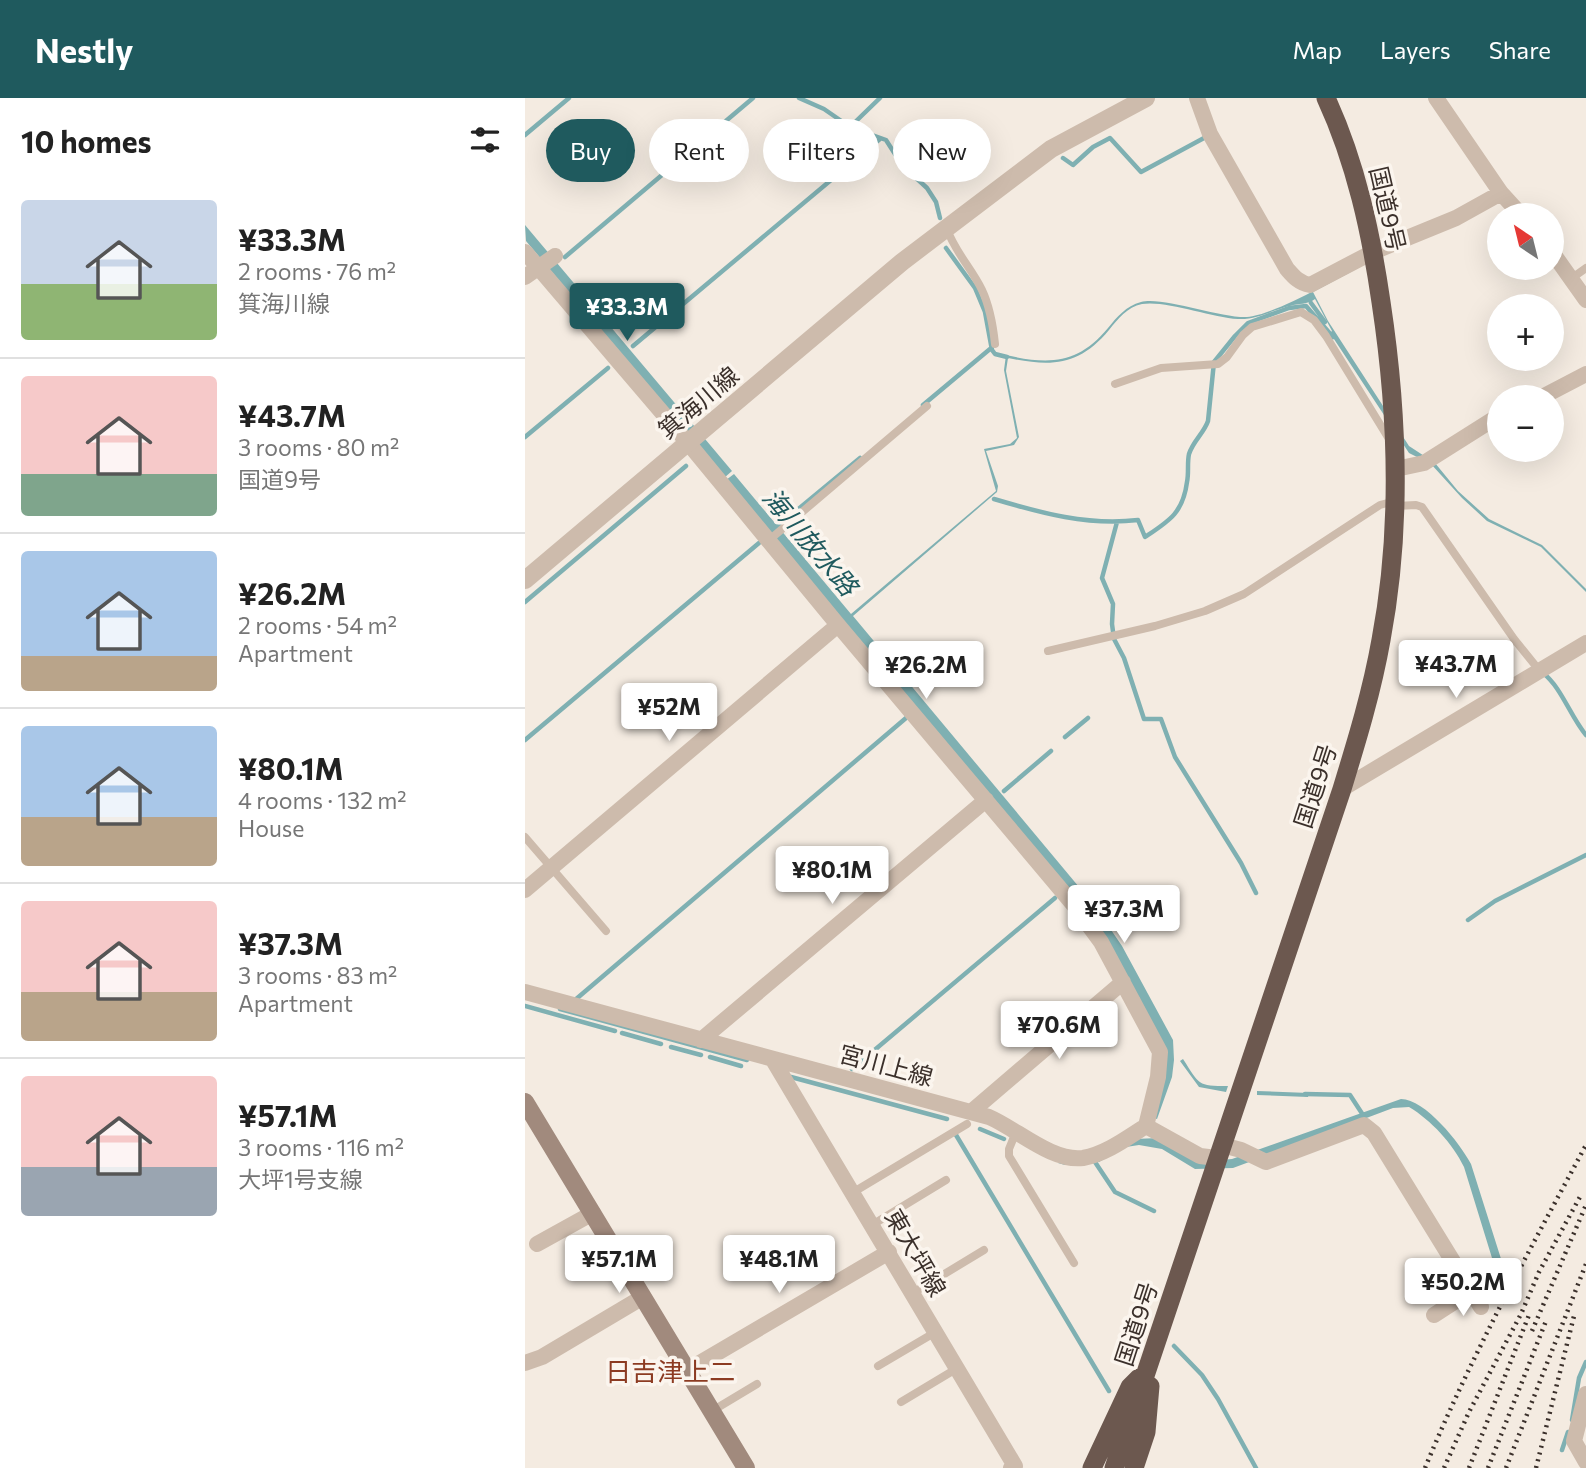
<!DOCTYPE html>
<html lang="en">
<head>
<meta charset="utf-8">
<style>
  :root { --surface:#fff; --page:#f6f6f6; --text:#222; --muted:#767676; --line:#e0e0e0; --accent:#1f5a5e }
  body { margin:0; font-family:Commissioner,"Noto Sans JP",sans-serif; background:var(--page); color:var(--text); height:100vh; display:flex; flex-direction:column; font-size:26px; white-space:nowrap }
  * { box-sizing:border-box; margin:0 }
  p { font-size:23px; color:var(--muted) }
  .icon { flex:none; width:38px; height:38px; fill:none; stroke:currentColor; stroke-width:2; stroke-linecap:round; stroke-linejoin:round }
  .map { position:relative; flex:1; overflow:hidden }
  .drawer { display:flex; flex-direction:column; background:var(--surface); width:525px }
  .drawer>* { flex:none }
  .hud { position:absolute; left:21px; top:21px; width:665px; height:63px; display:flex; gap:14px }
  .needle { width:46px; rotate:325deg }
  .fabs { position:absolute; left:962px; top:105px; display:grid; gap:14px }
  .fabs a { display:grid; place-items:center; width:77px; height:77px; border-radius:50%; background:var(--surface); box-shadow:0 7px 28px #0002; font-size:35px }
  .price { position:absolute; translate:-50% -60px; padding:0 16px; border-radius:7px; background:#fff; color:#222; font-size:23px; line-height:46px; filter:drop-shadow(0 2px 4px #0008) }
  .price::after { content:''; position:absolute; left:50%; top:42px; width:21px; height:16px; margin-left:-10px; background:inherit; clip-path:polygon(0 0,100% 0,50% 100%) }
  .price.active { background:var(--accent); color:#fff }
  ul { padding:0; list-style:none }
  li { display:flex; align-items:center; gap:21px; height:175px; padding:0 21px }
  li+li { border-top:2px solid var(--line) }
  li span { display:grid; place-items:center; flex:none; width:196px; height:140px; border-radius:7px; color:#555 }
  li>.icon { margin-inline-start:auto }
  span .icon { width:84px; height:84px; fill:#fffc; stroke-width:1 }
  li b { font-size:30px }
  h2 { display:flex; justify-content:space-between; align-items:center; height:84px; padding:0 21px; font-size:30px }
  .tag { padding:0 24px; border-radius:32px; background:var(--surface); box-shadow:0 7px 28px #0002; font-size:24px; line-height:63px }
  .tag.active { background:var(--accent); color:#fff }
  header { display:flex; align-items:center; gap:42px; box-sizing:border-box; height:98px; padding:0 35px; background:var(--accent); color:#fff }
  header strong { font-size:33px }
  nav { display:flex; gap:38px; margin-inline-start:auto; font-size:24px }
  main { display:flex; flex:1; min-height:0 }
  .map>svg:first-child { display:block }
</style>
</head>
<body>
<header>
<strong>Nestly</strong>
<nav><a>Map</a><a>Layers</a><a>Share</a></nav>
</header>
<main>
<section class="drawer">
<h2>10 homes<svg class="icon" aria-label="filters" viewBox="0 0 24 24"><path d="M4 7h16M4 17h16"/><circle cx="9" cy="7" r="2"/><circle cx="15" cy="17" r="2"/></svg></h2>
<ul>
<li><span style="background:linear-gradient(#c9d6e8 60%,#8fb573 0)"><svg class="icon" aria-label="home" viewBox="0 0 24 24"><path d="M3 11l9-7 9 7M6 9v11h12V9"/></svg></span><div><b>¥33.3M</b><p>2 rooms · 76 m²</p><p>箕海川線</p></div></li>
<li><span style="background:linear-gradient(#f6c9c9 70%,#7fa58c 0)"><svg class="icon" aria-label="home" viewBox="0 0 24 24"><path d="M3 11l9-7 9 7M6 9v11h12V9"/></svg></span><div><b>¥43.7M</b><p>3 rooms · 80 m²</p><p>国道9号</p></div></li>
<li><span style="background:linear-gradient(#a9c7e8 75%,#b9a48a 0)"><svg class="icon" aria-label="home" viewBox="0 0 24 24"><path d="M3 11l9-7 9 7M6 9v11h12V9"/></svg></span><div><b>¥26.2M</b><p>2 rooms · 54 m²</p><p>Apartment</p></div></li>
<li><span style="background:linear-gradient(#a9c7e8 65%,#b9a48a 0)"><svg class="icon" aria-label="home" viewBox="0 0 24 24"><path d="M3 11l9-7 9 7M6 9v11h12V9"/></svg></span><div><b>¥80.1M</b><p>4 rooms · 132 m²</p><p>House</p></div></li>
<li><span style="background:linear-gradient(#f6c9c9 65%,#b9a48a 0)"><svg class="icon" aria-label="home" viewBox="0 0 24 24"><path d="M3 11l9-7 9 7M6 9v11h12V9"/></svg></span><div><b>¥37.3M</b><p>3 rooms · 83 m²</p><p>Apartment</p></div></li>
<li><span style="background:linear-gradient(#f6c9c9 65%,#9aa5b1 0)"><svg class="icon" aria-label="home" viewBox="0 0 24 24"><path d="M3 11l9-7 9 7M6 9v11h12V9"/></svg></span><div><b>¥57.1M</b><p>3 rooms · 116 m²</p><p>大坪1号支線</p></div></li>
</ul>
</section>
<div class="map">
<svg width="1061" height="1370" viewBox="0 0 1061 1370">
  <rect width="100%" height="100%" fill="#f4ebe1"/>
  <path fill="#7fb0b2" d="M0,127L207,373L199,380L1,143Z
    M835,169L788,194L803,223L884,348L910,365L933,393L964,421L1017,447L1061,491V494L1016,449L962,423L937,400L906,366L884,355L805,235L807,233L790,201C782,207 774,205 765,208C747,212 732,222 713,221C686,219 640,202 617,206C602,209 593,221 584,232C554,268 527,269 483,260L481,273L494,339L489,347L461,353L473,388L472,394L328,518L569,807L597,848L648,942L649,962L647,979L632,1021L626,1019L640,978L614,899L201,382L209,376L326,516L471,393L459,351L485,346L492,340L479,272L481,257C525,267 553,266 583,230C592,219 601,208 616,204C637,198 694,220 722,219C749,217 808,182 835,169Z
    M658,961C675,987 672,988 703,988L701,994L674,989L655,963Z
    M732,993L784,995L783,999L732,997Z
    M876,1001C900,1001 935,1045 946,1066L977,1164L986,1176L982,1183L967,1160L939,1069C928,1046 906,1022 884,1009L868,1010L708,1070L670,1071L637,1051L614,1047L601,1049L574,1064L540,1067L533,1065L609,1041L634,1040L674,1064L707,1061Z"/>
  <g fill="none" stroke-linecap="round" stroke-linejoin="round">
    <path stroke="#7fb0b2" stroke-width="4.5" d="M274,0L299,11L325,29L361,42L377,67L402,90L411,104L415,120
      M325,29L355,0
      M0,37L44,0
      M538,60L548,67L568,49L585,40L616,74L679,40
      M421,150L450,190L460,214L467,252L470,256L482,259
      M40,159L228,0
      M786,205L800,224
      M108,248L355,41
      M398,307L465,251
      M0,339L83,270
      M469,401C516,415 563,428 613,422L620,439C644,423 658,415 662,384C664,375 662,365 664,356C668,343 679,335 683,323L689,264L710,238L723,225L764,210L781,208L808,239
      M592,424L577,480L588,506L587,526L589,541L599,560L619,621H636L650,659L716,765L731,795
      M248,432L335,360
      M0,504L161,368
      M1018,575C1037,590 1045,618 1061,637
      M540,639L563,620
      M0,642L234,445
      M479,693L526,653
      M943,822L970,803L1061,757
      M50,902L381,620
      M0,908L90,933
      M35,911L222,962
      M97,935L136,946
      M146,949L176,957
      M185,959L216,968
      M327,971L530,800
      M266,979L422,1021
      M780,996L825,997L838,1017
      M455,1031L479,1041
      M431,1037L584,1293
      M570,1064L590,1094L629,1113
      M649,1248L677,1277L693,1301L731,1370
      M1047,1322L1054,1280L1061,1264
      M1037,1352L1043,1334"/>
    <path stroke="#cdbbac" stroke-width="8" d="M422,131C430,154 447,171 457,192C465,209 468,227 470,246
      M1047,180L1061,170
      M590,286L636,270L693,266L702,259L718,237L727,229L776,214L789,222L801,238L864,341
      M871,408L891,407L897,409L989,541L1014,572
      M243,443L402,308
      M523,553L630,528L680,513L719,496L855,407L870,403
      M0,739L81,833
      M491,1034L484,1051V1058L549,1165
      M327,1095L442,1026
      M347,1127L421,1082
      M388,1195L459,1152
      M353,1268L409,1235
      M376,1304L431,1271
      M187,1313L232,1286"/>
    <path stroke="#cdbbac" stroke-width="16" d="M672,0L685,36L762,171C769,179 774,185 785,187L848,154L931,120L976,95
      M911,0L976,95L996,117
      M0,154L164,346L313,527L548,806L576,844L635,954L633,979L621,1028
      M1027,154L1061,202
      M0,179L30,158
      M1017,299L1061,276
      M871,371L899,365L975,317
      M817,691L1061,545
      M0,792L313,527
      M0,894L464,1019C492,1031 527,1064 558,1060C581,1056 602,1040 621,1028L675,1058L692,1060
      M176,942L461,702
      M248,962L490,1368L486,1370
      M446,1014L598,884
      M697,1047L716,1052L741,1064L839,1027L849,1035L956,1209
      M12,1146L68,1115
      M909,1217L946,1193
      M0,1265L17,1259L118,1199
      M163,1272L364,1154
      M1061,1296L1049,1343L1061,1364"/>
    <path stroke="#cdbbac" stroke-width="18" d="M0,482L377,164L526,51L621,0"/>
    <path stroke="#a18a7d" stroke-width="18" d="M0,1004L221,1370"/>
    <path stroke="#6c584f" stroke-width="19" d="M567,1370L605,1289L614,1280
      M589,1370L817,691C832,642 847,593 856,542C877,431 873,316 856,204C846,135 831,65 801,0
      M609,1370L621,1334L625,1288"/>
    <path stroke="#3b302b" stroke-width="4.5" stroke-dasharray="2 5" stroke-linecap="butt" d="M1007,1233L1061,1107
      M900,1370C946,1258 1004,1153 1061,1047
      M919,1370L944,1314L996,1216L1014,1174L1056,1097
      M944,1370L1004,1217
      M963,1370L1021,1223
      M981,1370L1061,1166
      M1011,1370L1050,1214"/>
  </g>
  <g text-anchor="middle" stroke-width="7" stroke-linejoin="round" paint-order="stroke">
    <g font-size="24" fill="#3b302b" stroke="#fbf5ee">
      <text transform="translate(862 111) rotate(77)" y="8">国道9号</text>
      <text transform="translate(174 305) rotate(-40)" y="8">箕海川線</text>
      <text transform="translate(791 688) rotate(-72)" y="8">国道9号</text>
      <text transform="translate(361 968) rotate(15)" y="8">宮川上線</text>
      <text transform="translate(390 1155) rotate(60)" y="8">東大坪線</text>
      <text transform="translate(612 1226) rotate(-72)" y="8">国道9号</text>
    </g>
    <g font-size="26" font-style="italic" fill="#1f5a5e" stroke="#fbf5ee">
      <text transform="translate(285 444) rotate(50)" y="9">海川放水路</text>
    </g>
    <g font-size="26" fill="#8c3b22" stroke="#fbf5ee">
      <text x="145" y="1283">日吉津上二</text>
    </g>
  </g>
</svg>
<div class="fabs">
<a><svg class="needle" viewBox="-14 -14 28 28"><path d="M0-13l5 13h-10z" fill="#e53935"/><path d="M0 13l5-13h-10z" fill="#767676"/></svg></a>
<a>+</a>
<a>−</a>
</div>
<b class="price active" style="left:102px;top:245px">¥33.3M</b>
<b class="price" style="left:931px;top:602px">¥43.7M</b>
<b class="price" style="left:401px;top:603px">¥26.2M</b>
<b class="price" style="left:144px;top:645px">¥52M</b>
<b class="price" style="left:307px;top:808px">¥80.1M</b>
<b class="price" style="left:599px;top:847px">¥37.3M</b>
<b class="price" style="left:534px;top:963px">¥70.6M</b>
<b class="price" style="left:94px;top:1197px">¥57.1M</b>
<b class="price" style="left:254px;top:1197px">¥48.1M</b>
<b class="price" style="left:938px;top:1220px">¥50.2M</b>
<div class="hud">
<a class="tag active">Buy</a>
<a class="tag">Rent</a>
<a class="tag">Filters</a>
<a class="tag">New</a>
</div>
</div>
</main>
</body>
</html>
